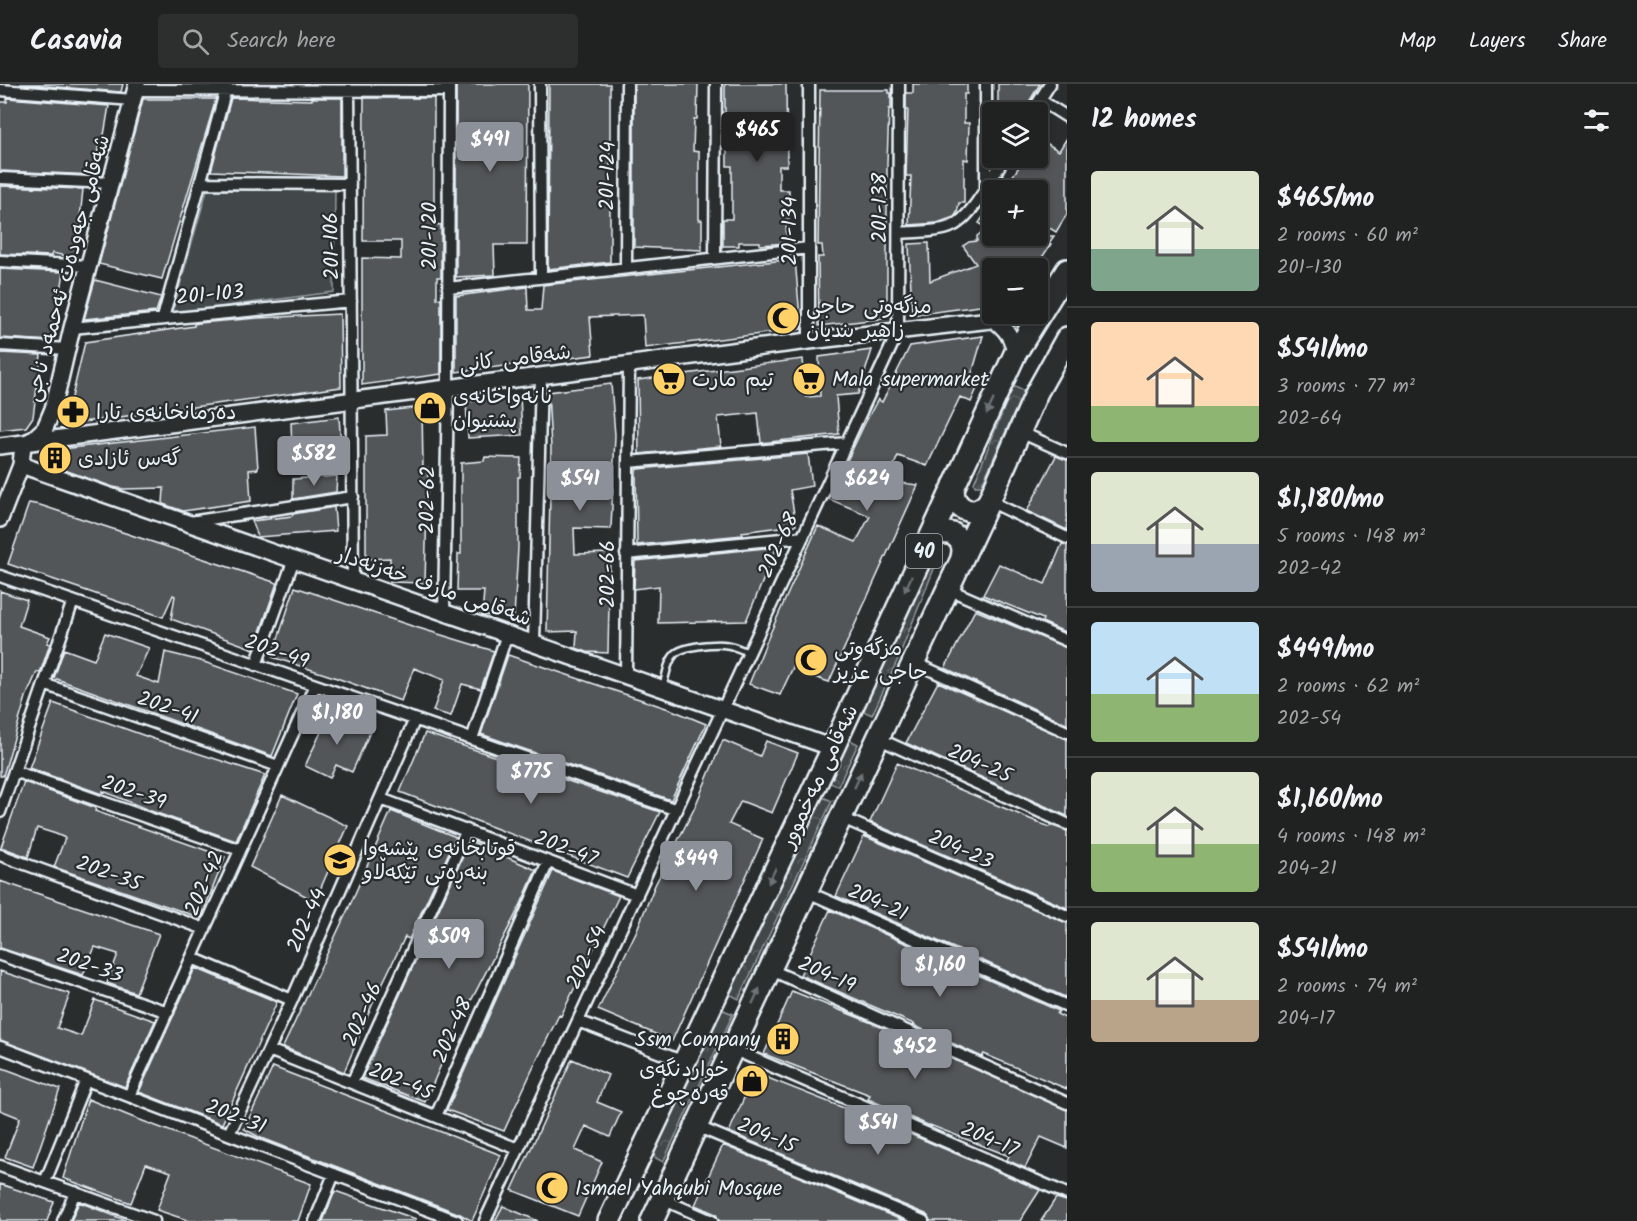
<!DOCTYPE html>
<html lang="en">
<head>
<meta charset="utf-8">
<style>
  :root { --surface:#202222; --page:#2d2f2f; --text:#f1f3f6; --muted:#a2a4a5; --line:#3d3f40; --accent:#8c9099 }
  body { margin:0; font-family:Kalam,"Playpen Sans Arabic",sans-serif; background:var(--page); color:var(--text); height:100vh; display:flex; flex-direction:column; font-size:22px; white-space:nowrap }
  * { box-sizing:border-box; margin:0 }
  p { font-size:20px; color:var(--muted) }
  .icon { flex:none; width:33px; height:33px; fill:none; stroke:currentColor; stroke-width:2; stroke-linecap:round; stroke-linejoin:round }
  .map { position:relative; flex:1; overflow:hidden }
  .details { display:flex; flex-direction:column; background:var(--surface); width:570px }
  .details>* { flex:none }
  .tools { position:absolute; left:982px; top:18px; display:grid; gap:12px }
  .tools a { display:grid; place-items:center; width:66px; height:66px; border-radius:6px; background:var(--surface); box-shadow:0 3px 9px #0003,0 0 0 2px var(--line); font-size:30px }
  .price { position:absolute; translate:-50% -51px; padding:0 14px; border-radius:6px; background:var(--accent); color:#fff; font-size:20px; line-height:39px; filter:drop-shadow(0 2px 3px #0008) }
  .price::after { content:''; position:absolute; left:50%; top:36px; width:18px; height:14px; margin-left:-9px; background:inherit; clip-path:polygon(0 0,100% 0,50% 100%) }
  .price.on { background:#222; color:#fff }
  ul { padding:0; list-style:none }
  li { display:flex; align-items:center; gap:18px; height:150px; padding:0 24px }
  li+li { border-top:2px solid var(--line) }
  li span { display:grid; place-items:center; flex:none; width:168px; height:120px; border-radius:6px; color:#555 }
  li>.icon { margin-inline-start:auto }
  span .icon { width:72px; height:72px; fill:#fffc; stroke-width:1 }
  li b { font-size:26px }
  h2 { display:flex; justify-content:space-between; align-items:center; height:72px; padding:0 24px; font-size:26px }
  header { display:flex; align-items:center; gap:36px; box-sizing:border-box; height:84px; padding:0 30px; background:var(--surface); border-bottom:2px solid var(--line) }
  header strong { font-size:28px }
  nav { display:flex; gap:33px; margin-inline-start:auto; font-size:21px }
  .search { width:420px; height:54px; background:var(--page); display:flex; align-items:center; gap:15px; box-sizing:border-box; padding:0 21px; border-radius:6px; color:var(--muted); font-size:22px }
  main { display:flex; flex:1; min-height:0 }
  .map>svg:first-child { display:block }
</style>
</head>
<body>
<header>
<strong>Casavia</strong>
<div class="search"><svg class="icon" aria-label="search" viewBox="0 0 24 24"><circle cx="10" cy="10" r="6"/><path d="M15 15l6 6"/></svg>Search here</div>
<nav><a>Map</a><a>Layers</a><a>Share</a></nav>
</header>
<main>
<div class="map">
<svg width="1067" height="1137" viewBox="0 0 1067 1137">
  <defs>
    <pattern id="forest-crowns" width="20" height="18" patternUnits="userSpaceOnUse" patternTransform="scale(1.5)"><rect width="20" height="18" fill="#424648"/><path d="M2 6a3 3 0 1 1 6 0M12 15a3 3 0 1 1 6 0" fill="none" stroke="#5d6163"/></pattern>
  </defs>
  <rect width="100%" height="100%" fill="#2a2d2e"/>
  <filter id="ink" filterUnits="userSpaceOnUse"><feTurbulence type="fractalNoise" baseFrequency=".0167" numOctaves="2"/><feDisplacementMap in="SourceGraphic" scale="12" xChannelSelector="R" yChannelSelector="G"/><feConvolveMatrix kernelMatrix="1 2 1 2 8 2 1 2 1" color-interpolation-filters="sRGB"/></filter>
  <g filter="url(#ink)">
    <path fill="url(#forest-crowns)" stroke="#959ca0" stroke-width="1.5" d="M1013,302L1024,307L981,402H975L974,399Z
      M939,463L942,465L897,577L872,631L861,626Z
      M848,655L858,660L838,702L828,698Z
      M820,712L832,717L739,915L729,910Z
      M721,925L733,930L663,1078L652,1072Z"/>
    <path fill="#424648" stroke="#959ca0" stroke-width="1.5" d="M207,106H335L334,208L172,229Z"/>
    <path fill="#535759" stroke="#e8f1f8" stroke-width="1.5" d="M20,0H123L121,8Z
      M456,0H528L527,161H494L495,191L456,193Z
      M549,0H610V178L548,185Z
      M634,0H698L697,35H694L693,67L699,68V136H702V166L634,163Z
      M725,0H786L787,82H779V106H789V135L786,136L787,159L760,161V158H739V162H723V135H732V82H727V54H725Z
      M913,0H967V10H964V39H969L968,76L964,75V119H959L957,129L954,133L937,139L909,141L911,92H906L908,25H906V9H913Z
      M998,0H1040L1023,28H998Z
      M820,6H889V9H891V25H889L887,79V234L819,242L818,173H823L822,161H818Z
      M7,14L109,22L102,63L98,62L96,91L0,87V18H7Z
      M231,14L312,16V14H342V92L211,87Z
      M364,14H434V140L441,141V193H437V215L441,214V290L362,301V174L401,175V157H363Z
      M143,15H216L162,195L99,180Z
      M1038,54L1059,67L1067,54V130L1056,148L1038,137V106H994L1003,91L1010,96L1025,74H1038Z
      M0,102L83,105L76,174L52,169L51,172L0,170Z
      M993,118V152H1054L1049,159L1051,160L1035,184H993V209L980,222L912,231L909,160L929,159L930,197L976,180L963,162L969,158L977,157V152L987,144L979,139Z
      M795,175L801,245L645,264L643,231L590,233L593,271L456,288V212L527,203L528,226H541L543,201Z
      M0,185L64,188L53,257L0,254Z
      M95,196L161,213L156,228L84,235Z
      M340,230L341,303L68,340L72,313L85,258L194,242V240L199,239L258,234Z
      M983,252L970,296L979,300L971,318L960,313L927,382L898,372L887,397L918,401L829,598L808,591L813,582L796,577L780,611L749,600L768,554L818,442L856,458L870,432L829,415L864,341L878,315L882,318L910,262Z
      M872,266L858,310L836,312L839,350L761,359L758,329L718,333L721,362L639,370L638,296L803,275L806,313L820,312L819,273Z
      M0,269L41,271L33,333L26,343L0,346Z
      M611,300L615,351L611,445L574,444L575,470L610,469L608,569L587,568L576,564L577,547L547,548L551,364L548,308Z
      M520,311L522,351L468,354L466,318Z
      M422,323L423,385L428,384L425,499L390,498V474L366,475V352L387,351L386,327Z
      M339,333L341,361L292,364L291,339Z
      M255,343L258,385L249,386L251,417L183,427L163,420L164,404L124,405L113,403L44,379V367Z
      M808,370L812,402L790,406L796,441L742,448L743,451L637,461L636,386L638,385Z
      M1056,372L1067,376V446L1027,427Z
      M485,373L521,374L520,393H518V464L514,533L482,531L484,507H457L458,470H461V379L484,377Z
      M337,392L336,408L293,415V395Z
      M29,419L40,421L277,499L254,565L171,535L175,512L173,511L163,533L8,480Z
      M334,423L336,447L258,453L252,437L292,432L293,430Z
      M1062,460L1067,461V549L1042,538L1043,535L983,511L999,480L1045,500Z
      M777,463L746,537L658,539L659,502L634,505L635,477Z
      M295,503L412,542L494,567L481,605L462,600L451,632L433,627L444,596L414,584L401,617L331,592L272,573Z
      M0,507L27,516L19,542L50,553L47,559L50,560L40,589L37,588L26,613L3,692H0Z
      M975,526L1067,564V640L945,584Z
      M105,549L149,564L136,592L159,600L165,568L201,577L297,610L272,672L54,594L64,565L94,576Z
      M508,571L672,626L706,640L671,716L481,650Z
      M938,598L1067,655V732L906,659Z
      M53,619L154,655L265,691L236,757L151,727L103,707L102,710L29,684Z
      M330,629L370,648L352,688L336,681L330,694L305,682Z
      M425,649L660,728L627,794L400,708Z
      M723,656L760,672L766,657L798,669L772,729L741,717L729,740L763,755L672,957L598,926L636,848L655,801L694,725Z
      M897,679L1049,743L1050,741L1067,747V824L870,738Z
      M24,698L96,724L95,727L225,773L201,834L54,783L65,754L56,750L37,744L28,773L1,763Z
      M282,711L348,742L315,817L250,783Z
      M391,727L456,753L409,855L405,853L373,919L344,988L283,963L350,821Z
      M864,752L1067,839V909L1065,913L836,812Z
      M470,757L536,786L521,820L456,946L425,1018L362,994Z
      M553,787L619,812L561,932L559,931L534,982L504,1047L447,1026Z
      M0,797L159,850L136,909L107,899L118,870L95,863L83,891L0,864Z
      M830,826L1059,927L1057,930L1067,935V1005L984,970L982,973L913,941L914,940L800,891Z
      M195,884L277,918L222,1040L139,1008Z
      M0,887L70,910L57,944L81,952L95,916L155,937L125,1003L0,956Z
      M792,907L872,939L1067,1026V1064L1041,1053L1025,1084L1007,1076L1009,1072L930,1041V1042L868,1015L870,1011L764,970Z
      M572,975L608,991L597,1018L621,1028L610,1053L586,1042L575,1066L602,1078L578,1132L512,1106Z
      M0,983L60,1005L33,1083L5,1073L20,1034L0,1026Z
      M273,983L501,1071L472,1137L460,1130L259,1053L244,1045Z
      M755,989L910,1050L1040,1106L1020,1137H930L926,1130L729,1048Z
      M88,1015L132,1033L311,1100L298,1137H190L157,1126L171,1088L146,1080L131,1119L63,1094Z
      M723,1061L904,1137H719L716,1130L695,1121Z
      M0,1100L54,1118L47,1137H0Z
      M335,1107L416,1135L415,1137H323Z
      M1056,1114L1067,1117V1137H1041Z
      M79,1118L125,1136V1137H71Z
      M503,1122L538,1137H495Z"/>
    <g fill="none" stroke-linecap="round" stroke-linejoin="round">
      <g stroke="#e8f1f8" stroke-width="10">
        <path id="lane" d="M663,602C666,592 667,578 675,570C682,562 717,559 727,561C734,562 742,566 750,569"/>
      </g>
      <g stroke="#e8f1f8" stroke-width="15">
        <path id="street" d="M540,0L541,193
          M0,6L133,16
          M135,6L449,7
          M349,6L353,496
          M1040,16L1067,33
          M1032,28L1050,0
          M0,94L111,99
          M201,99L350,100
          M986,102V0
          M899,149C915,147 935,149 950,143C971,136 993,92 1004,74
          M715,174L716,0
          M0,177L89,182
          M626,184L627,0
          M448,204L809,164
          M163,234L226,5
          M72,244L351,217
          M809,257V0
          M0,261L67,265
          M1020,348L1067,369
          M628,378L847,359
          M989,417L1067,454
          M190,438L353,413
          M626,470L803,453
          M0,492L677,726
          M948,505L1067,557
          M444,528L448,304L449,0
          M534,559L541,292
          M913,578L1067,648
          M256,581L294,475
          M626,591L629,281
          M44,600L278,682
          M877,654L1067,740
          M472,655L507,550
          M14,687L240,766
          M381,715L637,811
          M0,728L73,517
          M840,733L1067,832
          M0,771L205,845
          M805,807L1067,922
          M0,871L168,928
          M192,874L292,916
          M769,885L1067,1019
          M578,937L684,978
          M0,963L457,1137
          M732,965L1067,1110
          M269,966L518,1065
          M352,999L467,746
          M129,1012L315,601
          M436,1032L548,778
          M696,1042L923,1137
          M229,1050L292,916L415,635
          M0,1082L154,1137
          M45,1098L86,996
          M662,1115L712,1137
          M63,1137L75,1108
          M315,1137L334,1090
          M485,1137L898,248L899,0"/>
      </g>
      <g stroke="#e8f1f8" stroke-width="20">
        <path id="secondary" d="M993,235C1006,244 1013,254 1015,270
          M0,362L809,257L1008,234L1025,230
          M21,381L833,664
          M0,435L21,381L23,360L32,356L45,344L53,325L72,244L137,0"/>
      </g>
      <g stroke="#e8f1f8" stroke-width="26">
        <path id="highway" d="M954,401C949,424 975,437 989,417
          M928,458C934,449 943,447 953,450C963,457 965,465 961,477
          M609,1137L833,664L1015,270L1067,186
          M652,1137L989,417L1037,308L1067,254"/>
      </g>
      <use href="#lane" stroke="#2a2d2e" stroke-width="5"/>
      <use href="#street" stroke="#2a2d2e" stroke-width="10"/>
      <use href="#secondary" stroke="#2a2d2e" stroke-width="15"/>
      <use href="#highway" stroke="#2a2d2e" stroke-width="21"/>
    </g>
    <defs><path id="oneway-solid" d="M-6-.8H1V-3.2L6.5 0L1 3.2V.8H-6Z" transform="scale(1.5)"/></defs>
    <g fill="#6c7275">
      <use href="#oneway-solid" transform="translate(990 323) rotate(115)"/>
      <use href="#oneway-solid" transform="translate(908 500) rotate(115)"/>
      <use href="#oneway-solid" transform="translate(858 696) rotate(-65)"/>
      <use href="#oneway-solid" transform="translate(772 792) rotate(115)"/>
      <use href="#oneway-solid" transform="translate(756 912) rotate(-65)"/>
    </g>
  </g>
  <defs>
    <g id="mosque-disc" transform="scale(1.725)"><circle r="9.5" fill="#ffd166" stroke="#2a2d2e"/><path d="M3.5-4.9A6 6 0 1 0 3.5 4.9A5 5 0 1 1 3.5-4.9Z" fill="#111"/></g>
    <g id="supermarket-disc" transform="scale(1.725)"><circle r="9.5" fill="#ffd166" stroke="#2a2d2e"/><path d="M-6-5.5h2.5l.6 2H6L4.5 2H-2.5L-4.4-4H-6ZM-1.5 3.2a1.3 1.3 0 1 0 .1 0ZM3 3.2a1.3 1.3 0 1 0 .1 0Z" fill="#111"/></g>
    <g id="shop-disc" transform="scale(1.725)"><circle r="9.5" fill="#ffd166" stroke="#2a2d2e"/><path d="M-5-2.5h2.3a2.7 3.5 0 0 1 5.4 0H5L5.5 6h-11ZM-1.5-2.5h3a1.5 2.3 0 0 0-3 0Z" fill="#111"/></g>
    <g id="pharmacy-disc" transform="scale(1.725)"><circle r="9.5" fill="#ffd166" stroke="#2a2d2e"/><path d="M-2-6h4v4h4v4h-4v4h-4v-4h-4v-4h4Z" fill="#111"/></g>
    <g id="building-disc" transform="scale(1.725)"><circle r="9.5" fill="#ffd166" stroke="#2a2d2e"/><path d="M-4-6H4V6H1V3H-1V6H-4ZM-2.5-4.3h1.7v1.8h-1.7ZM.8-4.3h1.7v1.8H.8ZM-2.5-1h1.7V.8h-1.7ZM.8-1h1.7V.8H.8Z" fill="#111"/></g>
    <g id="school-disc" transform="scale(1.725)"><circle r="9.5" fill="#ffd166" stroke="#2a2d2e"/><path d="M0-5L7-2L0 1L-7-2ZM-4 1L0 2.5L4 1V4Q0 6-4 4Z" fill="#111"/></g>
  </defs>
  <g fill-rule="evenodd">
    <use href="#mosque-disc" x="783" y="234"/>
    <use href="#supermarket-disc" x="669" y="295"/>
    <use href="#supermarket-disc" x="809" y="295"/>
    <use href="#shop-disc" x="430" y="324"/>
    <use href="#pharmacy-disc" x="73" y="328"/>
    <use href="#building-disc" x="55" y="374"/>
    <use href="#mosque-disc" x="811" y="576"/>
    <use href="#school-disc" x="340" y="776"/>
    <use href="#building-disc" x="783" y="955"/>
    <use href="#shop-disc" x="752" y="997"/>
    <use href="#mosque-disc" x="552" y="1104"/>
  </g>
  <g text-anchor="middle" stroke-width="4.5" stroke-linejoin="round" paint-order="stroke">
    <rect fill="#2a2d2e" stroke="#afb6bb" stroke-width="1.5" x="906" y="450" width="36" height="34" rx="4.5"/>
    <g font-size="20" font-weight="bold" fill="#e8f1f8">
      <text x="924" y="474">40</text>
    </g>
    <g font-size="21" fill="#e8f1f8" stroke="#2a2d2e">
      <text transform="translate(607 92) rotate(-89)" y="7">201-124</text>
      <text transform="translate(879 124) rotate(-90)" y="7">201-138</text>
      <text transform="translate(789 147) rotate(-90)" y="7">201-134</text>
      <text transform="translate(429 152) rotate(-90)" y="7">201-120</text>
      <text transform="translate(331 162) rotate(-91)" y="7">201-106</text>
      <text transform="translate(67 184) rotate(-75)" y="7">شەقامی جەودەت ئەحمەد ناجی</text>
      <text transform="translate(210 210) rotate(-5)" y="7">201-103</text>
      <text transform="translate(515 274) rotate(-7)" y="7">شەقامی کانی</text>
      <text transform="translate(427 416) rotate(-89)" y="7">202-62</text>
      <text transform="translate(778 461) rotate(-65)" y="7">202-68</text>
      <text transform="translate(607 490) rotate(-90)" y="7">202-66</text>
      <text transform="translate(434 502) rotate(19)" y="7">شەقامی مارف خەزنەدار</text>
      <text transform="translate(277 567) rotate(19)" y="7">202-49</text>
      <text transform="translate(168 623) rotate(19)" y="7">202-41</text>
      <text transform="translate(980 679) rotate(24)" y="7">204-25</text>
      <text transform="translate(819 692) rotate(-65)" y="7">شەقامی مەخموور</text>
      <text transform="translate(134 708) rotate(19)" y="7">202-39</text>
      <text transform="translate(566 764) rotate(21)" y="7">202-47</text>
      <text transform="translate(961 765) rotate(24)" y="7">204-23</text>
      <text transform="translate(109 789) rotate(20)" y="7">202-35</text>
      <text transform="translate(204 799) rotate(-66)" y="7">202-42</text>
      <text transform="translate(878 818) rotate(24)" y="7">204-21</text>
      <text transform="translate(306 836) rotate(-66)" y="7">202-44</text>
      <text transform="translate(586 873) rotate(-65)" y="7">202-54</text>
      <text transform="translate(90 881) rotate(19)" y="7">202-33</text>
      <text transform="translate(827 890) rotate(24)" y="7">204-19</text>
      <text transform="translate(362 930) rotate(-66)" y="7">202-46</text>
      <text transform="translate(452 946) rotate(-66)" y="7">202-48</text>
      <text transform="translate(401 997) rotate(22)" y="7">202-45</text>
      <text transform="translate(236 1032) rotate(21)" y="7">202-31</text>
      <text transform="translate(767 1051) rotate(23)" y="7">204-15</text>
      <text transform="translate(990 1055) rotate(23)" y="7">204-17</text>
    </g>
    <g font-size="21" fill="#e8f1f8" stroke="#2a2d2e" text-anchor="start">
      <text x="806" y="229">مزگەوتی حاجی<tspan x="806" dy="24">زاهیر بندیان</tspan></text>
      <text x="692" y="302">تيم مارت</text>
      <text x="832" y="302">Mala supermarket</text>
      <text x="453" y="319">نانەواخانەی<tspan x="453" dy="24">پشتیوان</tspan></text>
      <text x="96" y="335">دەرمانخانەی تارا</text>
      <text x="78" y="381">گەس ئازادی</text>
      <text x="834" y="571">مزگەوتی<tspan x="834" dy="24">حاجی عزیز</tspan></text>
      <text x="363" y="771">قوتابخانەی پێشەوا<tspan x="363" dy="24">بنەڕەتی تێکەڵاو</tspan></text>
      <text x="760" y="962" text-anchor="end">Ssm Company</text>
      <text x="729" y="992" text-anchor="end">خواردنگەی<tspan x="729" dy="24">قەرەچوغ</tspan></text>
      <text x="575" y="1111">Ismael Yahqubi Mosque</text>
    </g>
  </g>
</svg>
<div class="tools">
<a><svg class="icon" aria-label="layers" viewBox="0 0 24 24"><path d="M12 4l9 5-9 5-9-5zM3 14l9 5 9-5"/></svg></a>
<a>+</a>
<a>−</a>
</div>
<b class="price on" style="left:757px;top:79px">$465</b>
<b class="price" style="left:490px;top:89px">$491</b>
<b class="price" style="left:314px;top:403px">$582</b>
<b class="price" style="left:580px;top:428px">$541</b>
<b class="price" style="left:867px;top:428px">$624</b>
<b class="price" style="left:337px;top:662px">$1,180</b>
<b class="price" style="left:531px;top:721px">$775</b>
<b class="price" style="left:696px;top:808px">$449</b>
<b class="price" style="left:449px;top:886px">$509</b>
<b class="price" style="left:940px;top:914px">$1,160</b>
<b class="price" style="left:915px;top:996px">$452</b>
<b class="price" style="left:878px;top:1072px">$541</b>
</div>
<section class="details">
<h2>12 homes<svg class="icon" aria-label="filters" viewBox="0 0 24 24"><path d="M4 7h16M4 17h16"/><circle cx="9" cy="7" r="2"/><circle cx="15" cy="17" r="2"/></svg></h2>
<ul>
<li><span style="background:linear-gradient(#dfe7d0 65%,#7fa58c 0)"><svg class="icon" aria-label="home" viewBox="0 0 24 24"><path d="M3 11l9-7 9 7M6 9v11h12V9"/></svg></span><div><b>$465/mo</b><p>2 rooms · 60 m²</p><p>201-130</p></div></li>
<li><span style="background:linear-gradient(#ffd9b3 70%,#8fb573 0)"><svg class="icon" aria-label="home" viewBox="0 0 24 24"><path d="M3 11l9-7 9 7M6 9v11h12V9"/></svg></span><div><b>$541/mo</b><p>3 rooms · 77 m²</p><p>202-64</p></div></li>
<li><span style="background:linear-gradient(#dfe7d0 60%,#9aa5b1 0)"><svg class="icon" aria-label="home" viewBox="0 0 24 24"><path d="M3 11l9-7 9 7M6 9v11h12V9"/></svg></span><div><b>$1,180/mo</b><p>5 rooms · 148 m²</p><p>202-42</p></div></li>
<li><span style="background:linear-gradient(#bfe0f5 60%,#8fb573 0)"><svg class="icon" aria-label="home" viewBox="0 0 24 24"><path d="M3 11l9-7 9 7M6 9v11h12V9"/></svg></span><div><b>$449/mo</b><p>2 rooms · 62 m²</p><p>202-54</p></div></li>
<li><span style="background:linear-gradient(#dfe7d0 60%,#8fb573 0)"><svg class="icon" aria-label="home" viewBox="0 0 24 24"><path d="M3 11l9-7 9 7M6 9v11h12V9"/></svg></span><div><b>$1,160/mo</b><p>4 rooms · 148 m²</p><p>204-21</p></div></li>
<li><span style="background:linear-gradient(#dfe7d0 65%,#b9a48a 0)"><svg class="icon" aria-label="home" viewBox="0 0 24 24"><path d="M3 11l9-7 9 7M6 9v11h12V9"/></svg></span><div><b>$541/mo</b><p>2 rooms · 74 m²</p><p>204-17</p></div></li>
</ul>
</section>
</main>
</body>
</html>
